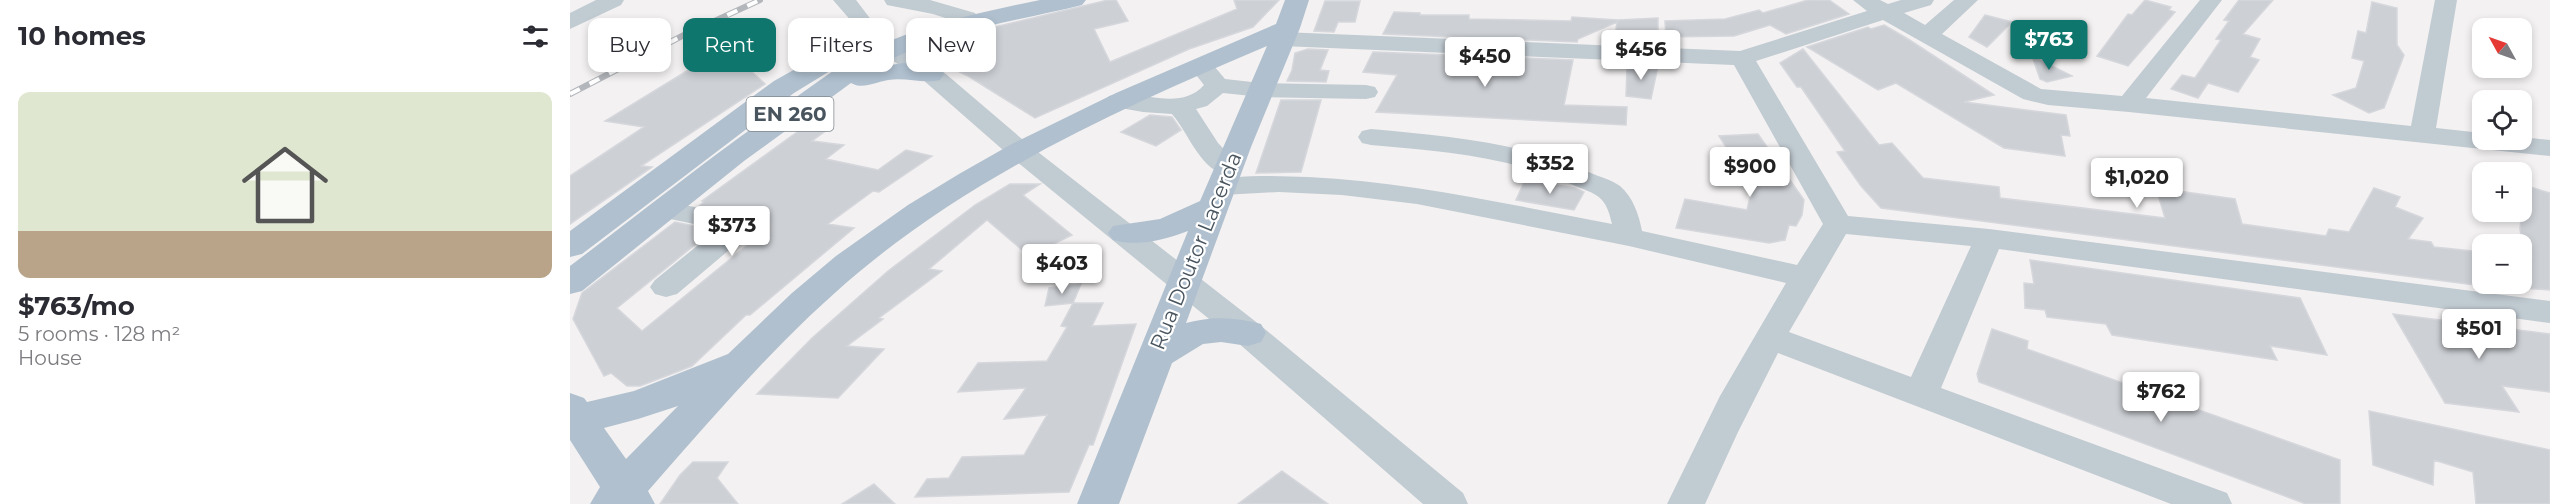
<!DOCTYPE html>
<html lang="en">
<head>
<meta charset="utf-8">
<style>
  :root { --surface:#fff; --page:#f7f7f7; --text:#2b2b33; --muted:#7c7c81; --line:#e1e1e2; --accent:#0f766e }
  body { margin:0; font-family:Montserrat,sans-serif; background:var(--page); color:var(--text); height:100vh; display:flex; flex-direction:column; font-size:22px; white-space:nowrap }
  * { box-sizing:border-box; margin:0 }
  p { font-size:20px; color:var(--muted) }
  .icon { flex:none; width:33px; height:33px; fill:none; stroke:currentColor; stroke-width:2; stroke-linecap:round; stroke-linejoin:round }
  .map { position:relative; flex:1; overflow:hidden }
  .details { display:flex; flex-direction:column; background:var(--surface); width:570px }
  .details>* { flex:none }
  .banner { position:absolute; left:18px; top:18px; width:570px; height:54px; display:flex; gap:12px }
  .needle { width:39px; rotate:310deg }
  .buttons { position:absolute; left:1902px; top:18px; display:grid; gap:12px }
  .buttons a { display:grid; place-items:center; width:60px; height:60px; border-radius:12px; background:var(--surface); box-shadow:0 3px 9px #0003; font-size:30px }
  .price { position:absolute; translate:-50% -51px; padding:0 14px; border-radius:6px; background:#fff; color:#222; font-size:20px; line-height:39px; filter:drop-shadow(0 2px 3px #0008) }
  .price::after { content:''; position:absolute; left:50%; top:36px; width:18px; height:14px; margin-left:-9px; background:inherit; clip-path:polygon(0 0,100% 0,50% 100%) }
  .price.current { background:var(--accent); color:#fff }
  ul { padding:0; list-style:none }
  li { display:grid; align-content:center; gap:12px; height:318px; padding:0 18px }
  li+li { border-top:2px solid var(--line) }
  li span { display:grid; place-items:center; height:186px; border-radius:12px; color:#555 }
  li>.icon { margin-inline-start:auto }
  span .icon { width:108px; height:108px; fill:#fffc; stroke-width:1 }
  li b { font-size:26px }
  h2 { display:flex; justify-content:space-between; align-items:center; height:72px; padding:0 18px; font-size:26px }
  .pill { padding:0 21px; border-radius:12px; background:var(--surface); box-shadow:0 3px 9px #0003; font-size:21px; line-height:54px }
  .pill.current { background:var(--accent); color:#fff }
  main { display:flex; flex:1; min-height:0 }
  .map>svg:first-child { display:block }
</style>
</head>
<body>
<main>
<section class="details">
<h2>10 homes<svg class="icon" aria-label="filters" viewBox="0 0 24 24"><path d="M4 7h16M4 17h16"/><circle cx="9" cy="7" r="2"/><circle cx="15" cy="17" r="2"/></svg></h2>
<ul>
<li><span style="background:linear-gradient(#dfe7d0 75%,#b9a48a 0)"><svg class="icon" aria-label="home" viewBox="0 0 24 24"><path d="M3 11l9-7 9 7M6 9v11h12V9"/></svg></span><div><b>$763/mo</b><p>5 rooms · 128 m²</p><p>House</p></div></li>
</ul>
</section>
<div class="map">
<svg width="1980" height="504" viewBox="0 0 1980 504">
  <rect width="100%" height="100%" fill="#f3f1f1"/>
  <path fill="#cdd0d5" stroke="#d5d7dc" stroke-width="1.5" d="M538,0H546L558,21L524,29L540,62L667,9L664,0H709L683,27L619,49L465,118L398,76L346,51L408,31Z
    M1238,0H1259L1279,14L1216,34L1200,25L1164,36L1096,37L1095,21L1155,19L1189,10L1193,13Z
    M1575,0L1601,7L1599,10L1605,12L1558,66L1527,56L1558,14L1562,15Z
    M1669,0H1703L1673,34L1690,39L1680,57L1689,60L1668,92L1638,83L1628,98L1601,89L1612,75L1625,78L1651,40L1646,39L1659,21L1654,20Z
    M755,1H790L785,22H768L764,32L744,31Z
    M1802,2L1827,8V45L1834,55L1814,108L1799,113L1763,95L1786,88L1794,61L1782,58L1788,31L1796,33Z
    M824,12L850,13V15H899V19L1001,21L1002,17L1048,20L1088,18V37H1045L1047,22L1008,39L1007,42L813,34Z
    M1415,15L1442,22L1417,47L1399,37Z
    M1314,25L1338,39L1424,95L1394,102L1496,115L1500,136L1491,135L1495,156L1434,148L1326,83L1308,90L1237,47L1298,27L1301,29Z
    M156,47L195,84L71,166L82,167L0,224V176L74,127L35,121Z
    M738,49L758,50L750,70L759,71L756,82L717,81L722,70L725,53Z
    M1233,49L1309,145L1322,143L1353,178L1429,187L1430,198L1595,218L1586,188L1665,199L1672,224L1756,236L1759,229L1779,232L1804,188L1830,197L1825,207L1853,218L1838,239L1861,242L1864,247L1912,252V286L1311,208L1291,186L1267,152L1275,151L1231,87H1227L1210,63Z
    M803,52L1003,60L994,105L1057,107L1056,125L806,112L827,75L793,72Z
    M1462,56L1502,76L1477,82L1470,79Z
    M1057,65L1088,66L1081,99L1056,96Z
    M711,100H751L731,172L686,173Z
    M252,114L261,127L242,141L274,145L256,159L308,170L336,150L362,156L309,192L303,191L258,224L284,228L180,315H176L122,366L70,386H57L41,373L34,376L3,319L12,293L105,222L143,230L47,308L72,331L180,243L173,241L185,228L178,217L129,206L134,202L132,201Z
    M580,115L602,117L611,130L586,146L551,132Z
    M1188,134L1234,200L1232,215L1226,226L1219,225L1215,240L1199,243L1106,228L1115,199L1177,210L1182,188L1149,136Z
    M955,180L1005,188L1014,192L1004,210L946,200Z
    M440,184H470L453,195L502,235L459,256L417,220L359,269L372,271L309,318L313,319L277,346L314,349L268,398L187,394L242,338L318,271L405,205Z
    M1954,185L1980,193V290L1952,288V256L1962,257L1952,242L1950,229Z
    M1460,260L1730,298L1757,355L1700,346L1707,360L1542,335L1536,324L1477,317L1475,310L1455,308L1454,283L1464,284Z
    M511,284L503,303L475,306L479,288Z
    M503,303H533L522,326L566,324L523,445H519L499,492L345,497L357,479L379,478L392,457L454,455L477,415L434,419L456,388L388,392L408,363L477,361L497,327L491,326Z
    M1823,314L1980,334V392L1932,386L1949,412L1875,403Z
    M1422,329L1458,341L1457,349L1770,460V504H1736L1409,382L1407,374Z
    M1799,411L1980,450V504H1906L1903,472L1864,460L1863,485L1803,465Z
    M123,462H158L147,478L168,504H90L110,475Z
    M712,471L758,504H668Z
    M304,484L325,504H272Z"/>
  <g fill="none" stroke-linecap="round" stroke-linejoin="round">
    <path fill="#c1cbd2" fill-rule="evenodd" d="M26,0H54L51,5L0,29V13Z
      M263,0H286L312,34L370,69L459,145L690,325L893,493L898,504H853L666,341L441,157L352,79L296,44L283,23Z
      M314,0H360L405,13L408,18L405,23L397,25L363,14L317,5Z
      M1283,0H1310L1318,4L1331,0H1364L1361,5L1334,13L1355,25L1384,0H1408L1372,34L1471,89L1552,96L1630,0H1652L1576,98L1841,126L1865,0H1887L1866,128L1912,133V140H1952V137L1980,140V156L1559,112L1478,105L1453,99L1313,20L1186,61L1278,216L1419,229L1980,301V323L1429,249L1371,388L1657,493L1662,504H1601L1208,353L1168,432L1135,504H1097L1150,396L1216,283L1059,246L847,204L772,195L709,192L652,195L642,193L638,187L642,181C672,174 707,176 738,177C841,182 941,205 1042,224C1040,216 1038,206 1031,199C1024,192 1012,189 1003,185C939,156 870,151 801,145L792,143L788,137L792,131L801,129C876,136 951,142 1021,173C1030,177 1042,180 1050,186C1063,197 1069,215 1072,231L1227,265L1253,224L1164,65L712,46L704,44L701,39L704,34L712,32L1170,51L1297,11ZM1276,234L1401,246L1341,377L1219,332Z
      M635,64L644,66L655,79L691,83L796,85L805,87L808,92L805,97L796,99L691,97L653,93L637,106L626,109L648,143L672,168L668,174C634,182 620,134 602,114L573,112L539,106L535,101L539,96C569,88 609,113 634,85L623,71L626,66Z
      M96,201L176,218L183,228L178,234L107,294L96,297L85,294L80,287L85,280L148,229L86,216L82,210L86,204Z"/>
    <path fill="#b0c0cf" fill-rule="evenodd" d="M470,0H516L512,5C443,22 370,31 307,67L334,63L370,68L374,74L370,80C353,84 336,77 318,80C305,82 293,90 281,83L174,161L12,291L0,294V266C72,212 141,156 215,105C243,86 269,64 299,50C353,25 412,12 470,0Z
      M715,0H739L730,28L681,147L616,323C642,316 665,317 691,324L696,333L691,342L678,346L651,342L633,344L602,363L549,504H507L618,231C595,240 567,247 543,240L538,233L543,226L590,219L630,201L697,46C555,106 409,172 289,272C211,337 145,415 78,491L85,504H20L30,487L0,440V393L14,398L17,402L64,391L158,354L222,293L266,256L338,205L389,174L440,145L546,93L706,24ZM108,406L56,459L34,428L68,419Z
      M277,42L286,45L290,50L286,55L224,93L12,254L0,257V231L204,81L268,45Z"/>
    <g stroke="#b3b6bb" stroke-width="6">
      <path id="rail" d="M0,94L114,35L190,0"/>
    </g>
    <use href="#rail" stroke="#fff" stroke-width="4" stroke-dasharray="11" stroke-linecap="butt"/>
  </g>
  <g text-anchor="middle" stroke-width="4.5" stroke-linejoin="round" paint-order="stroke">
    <rect fill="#fff" stroke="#7f878e" stroke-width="1.5" x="176.5" y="97" width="87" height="34" rx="4.5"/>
    <g font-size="20" font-weight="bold" fill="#48545e">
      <text x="220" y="121">EN 260</text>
    </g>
    <g font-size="21" fill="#48545e" stroke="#fff">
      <text transform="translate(626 251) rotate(-68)" y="7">Rua Doutor Lacerda</text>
    </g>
  </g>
</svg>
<div class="buttons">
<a><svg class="needle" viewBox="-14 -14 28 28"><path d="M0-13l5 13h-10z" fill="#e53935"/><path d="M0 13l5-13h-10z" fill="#7c7c81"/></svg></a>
<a><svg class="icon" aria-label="locate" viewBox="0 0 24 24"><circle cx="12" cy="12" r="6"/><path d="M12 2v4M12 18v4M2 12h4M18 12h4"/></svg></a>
<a>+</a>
<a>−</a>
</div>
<b class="price current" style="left:1479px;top:71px">$763</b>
<b class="price" style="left:1071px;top:81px">$456</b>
<b class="price" style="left:915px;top:88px">$450</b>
<b class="price" style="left:980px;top:195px">$352</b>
<b class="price" style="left:1180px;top:198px">$900</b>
<b class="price" style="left:1567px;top:209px">$1,020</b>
<b class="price" style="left:162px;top:257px">$373</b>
<b class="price" style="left:492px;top:295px">$403</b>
<b class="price" style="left:1909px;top:360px">$501</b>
<b class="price" style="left:1591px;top:423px">$762</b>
<div class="banner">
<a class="pill">Buy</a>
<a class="pill current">Rent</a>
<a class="pill">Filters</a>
<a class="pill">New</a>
</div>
</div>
</main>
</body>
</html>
